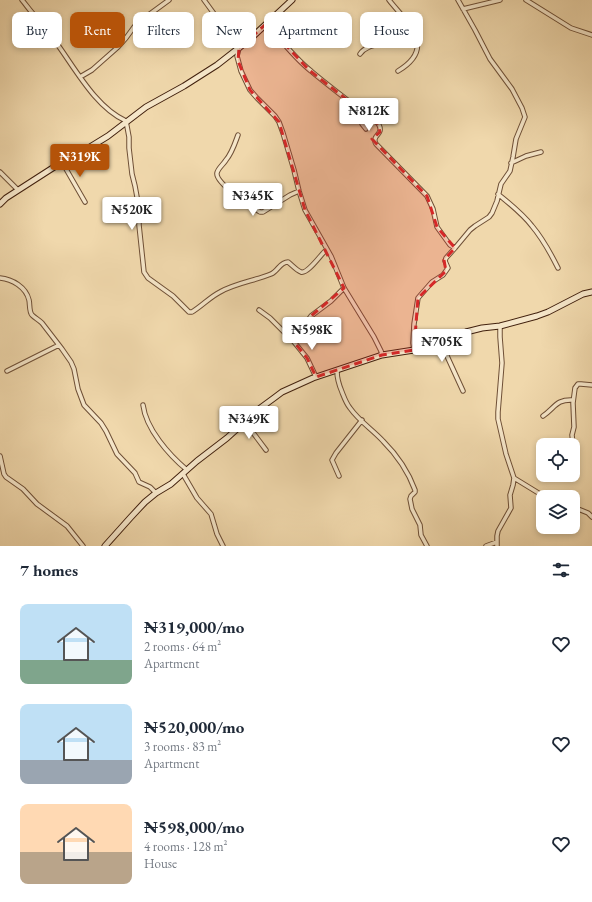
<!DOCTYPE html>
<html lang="en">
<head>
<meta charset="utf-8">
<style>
  :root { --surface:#fff; --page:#f2f2f3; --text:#1f2937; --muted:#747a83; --accent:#b45309 }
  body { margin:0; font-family:"EB Garamond",serif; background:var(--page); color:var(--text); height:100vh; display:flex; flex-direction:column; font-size:15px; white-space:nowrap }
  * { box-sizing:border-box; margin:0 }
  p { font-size:13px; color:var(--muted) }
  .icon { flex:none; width:22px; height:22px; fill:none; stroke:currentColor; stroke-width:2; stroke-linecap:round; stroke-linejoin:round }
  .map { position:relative; height:546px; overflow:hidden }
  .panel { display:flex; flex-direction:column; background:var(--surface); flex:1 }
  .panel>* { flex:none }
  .top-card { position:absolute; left:12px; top:12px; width:568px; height:36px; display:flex; gap:8px }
  .controls { position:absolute; left:536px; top:438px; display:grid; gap:8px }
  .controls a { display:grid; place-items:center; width:44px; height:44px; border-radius:8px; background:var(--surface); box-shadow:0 2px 6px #0003; font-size:20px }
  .price { position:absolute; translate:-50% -34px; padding:0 9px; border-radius:4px; background:#fff; color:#222; font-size:13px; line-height:26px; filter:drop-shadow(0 1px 2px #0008) }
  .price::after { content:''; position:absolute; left:50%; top:24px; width:12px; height:9px; margin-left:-6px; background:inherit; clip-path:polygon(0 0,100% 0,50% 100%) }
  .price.selected { background:var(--accent); color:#fff }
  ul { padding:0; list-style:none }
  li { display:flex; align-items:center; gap:12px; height:100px; padding:0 20px }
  li span { display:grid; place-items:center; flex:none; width:112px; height:80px; border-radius:8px; color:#555 }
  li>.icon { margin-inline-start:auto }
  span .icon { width:48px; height:48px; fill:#fffc; stroke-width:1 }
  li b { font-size:17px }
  h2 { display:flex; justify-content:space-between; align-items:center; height:48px; padding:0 20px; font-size:17px }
  .chip { padding:0 14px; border-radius:8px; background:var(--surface); box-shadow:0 2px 6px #0003; font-size:14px; line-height:36px }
  .chip.selected { background:var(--accent); color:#fff }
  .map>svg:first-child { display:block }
</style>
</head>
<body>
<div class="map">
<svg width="592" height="546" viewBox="0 0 592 546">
  <rect width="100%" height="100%" fill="#f0d8ac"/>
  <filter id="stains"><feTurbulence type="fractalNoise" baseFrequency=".005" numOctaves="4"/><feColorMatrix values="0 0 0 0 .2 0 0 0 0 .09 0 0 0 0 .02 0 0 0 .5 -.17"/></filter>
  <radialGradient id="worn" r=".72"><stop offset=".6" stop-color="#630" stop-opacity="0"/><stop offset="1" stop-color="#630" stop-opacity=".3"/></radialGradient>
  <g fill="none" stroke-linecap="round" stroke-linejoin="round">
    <g stroke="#6e4f36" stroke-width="5.5">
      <path id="street" d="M22,0C27,6 31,12 36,17C42,25 49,33 55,41C75,68 95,107 126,121L129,137V148L132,174L135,186L139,208V225L144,272L148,278L173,296L189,312H192C202,306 210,297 220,292C236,283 254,281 271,274C278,271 280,262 288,262C292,265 296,270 301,272C308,274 321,254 327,249
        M204,0L239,48L237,56L241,71L250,90L257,98L275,116L279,122L283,133L294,170L299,191L305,210L331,256L344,288L374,337L381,351L382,355
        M389,0C407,23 438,47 398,71
        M526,0L571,28L592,35
        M463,9L500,0
        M266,24C281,39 294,58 311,71C325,83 340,94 355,106C362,112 374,116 379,125C384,135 371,135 376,144L427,196L433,209L437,227L450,245L455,248
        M360,54C366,45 379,45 389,41C397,37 405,33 412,28
        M80,77L92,70L118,47L126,38L134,27L139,22L169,0
        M356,106L362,124L366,129
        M238,135C235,143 232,153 226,160C223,165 218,168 217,173C215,183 252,207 260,212H263L290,195L299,191
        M62,162L85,202
        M511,163L526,156L541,152
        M0,172L18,190
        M498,194C510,204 523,214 532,226C543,239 551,254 558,268
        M0,278C12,279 26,287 29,300C30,304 29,312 32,315C35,318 39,320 42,323L62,349L71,362L74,369L78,389L84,405L101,423L106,431L117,454L135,473L139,482L150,487L156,493
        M259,310L270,318L286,334L290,337L293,338L298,334L311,316L331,301L344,288
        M456,336C453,342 447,349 447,356L463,391
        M290,337L307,358L316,377
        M414,350L413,343L414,324L418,298L432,282L443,275L448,268L445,261L446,258L455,248L470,230L475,226L489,217L492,213L497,201L501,184L510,171L513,157L516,139L525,117L522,108L512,89L490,59L475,30L458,0
        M7,371L59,345
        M337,371C337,378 339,385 342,392C344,397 346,403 350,408C359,421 373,430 383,441C397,455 408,471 415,490V492L411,496L410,499L412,509L420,525L421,535L427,546
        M143,405C146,429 169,455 187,470
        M543,416C555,408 556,399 573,400
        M245,422L266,450
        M573,444L572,435L574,427L573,403L575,388L578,384H581L592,385
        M0,456L4,474L6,477L23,489L37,504L67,526L83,546
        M183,474L197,498L211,514L217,534L223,546
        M339,476L332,460L336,453L362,420
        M514,478L545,497
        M573,507L588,513L592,517
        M486,546L497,542
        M497,546V536L498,531L511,508L510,495L513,485L514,478L506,454L498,419V412L502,363L500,337V326"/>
    </g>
    <g stroke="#42210e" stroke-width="7">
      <path id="secondary" d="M0,204L6,198L62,162L82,152L108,136L146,107L184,86L217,65L249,40L292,0
        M105,546L131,517L145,502L156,493L171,484L197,461L227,438L259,409L274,398L282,392L313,378L382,355L414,350L466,332L482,328L500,326L537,316L548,312L583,294L592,292"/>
    </g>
    <use href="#street" stroke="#f5e6c9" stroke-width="3.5"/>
    <use href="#secondary" stroke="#f5e6c9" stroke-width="5"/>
  </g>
  <path fill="#d62828" fill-opacity="0.2" stroke="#d62828" stroke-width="3" stroke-dasharray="8 5" stroke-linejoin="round" d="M266,24L309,70L378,124L380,132L372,139L427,196L437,227L455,248L444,260L446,271L418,298L414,350L382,355L316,377L307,358L290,337L296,338L311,316L344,288L305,210L279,122L250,90L238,61L239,48Z"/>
  <rect width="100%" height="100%" filter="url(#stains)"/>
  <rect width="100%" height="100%" fill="url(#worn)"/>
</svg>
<div class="controls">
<a><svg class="icon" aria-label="locate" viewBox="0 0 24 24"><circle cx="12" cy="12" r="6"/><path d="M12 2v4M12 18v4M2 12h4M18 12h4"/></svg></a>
<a><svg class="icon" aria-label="layers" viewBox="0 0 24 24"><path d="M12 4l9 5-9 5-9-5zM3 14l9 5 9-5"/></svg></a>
</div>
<b class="price" style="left:369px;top:132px">₦812K</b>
<b class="price selected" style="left:80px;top:178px">₦319K</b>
<b class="price" style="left:253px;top:217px">₦345K</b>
<b class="price" style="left:132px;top:231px">₦520K</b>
<b class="price" style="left:312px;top:351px">₦598K</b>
<b class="price" style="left:442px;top:363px">₦705K</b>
<b class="price" style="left:249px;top:440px">₦349K</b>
<div class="top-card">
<a class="chip">Buy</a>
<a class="chip selected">Rent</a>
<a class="chip">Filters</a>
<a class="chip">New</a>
<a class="chip">Apartment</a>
<a class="chip">House</a>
</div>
</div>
<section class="panel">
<h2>7 homes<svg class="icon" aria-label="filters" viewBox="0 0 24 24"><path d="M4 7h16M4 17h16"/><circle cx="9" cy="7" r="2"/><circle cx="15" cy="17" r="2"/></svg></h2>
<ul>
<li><span style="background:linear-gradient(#bfe0f5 70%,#7fa58c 0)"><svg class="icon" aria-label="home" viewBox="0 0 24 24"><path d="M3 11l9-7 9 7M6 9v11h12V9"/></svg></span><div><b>₦319,000/mo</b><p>2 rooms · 64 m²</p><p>Apartment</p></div><svg class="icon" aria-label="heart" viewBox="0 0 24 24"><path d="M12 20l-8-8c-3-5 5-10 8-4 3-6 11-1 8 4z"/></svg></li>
<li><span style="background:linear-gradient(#bfe0f5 70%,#9aa5b1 0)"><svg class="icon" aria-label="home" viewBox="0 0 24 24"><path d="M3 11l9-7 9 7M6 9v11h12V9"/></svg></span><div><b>₦520,000/mo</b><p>3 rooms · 83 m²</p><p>Apartment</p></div><svg class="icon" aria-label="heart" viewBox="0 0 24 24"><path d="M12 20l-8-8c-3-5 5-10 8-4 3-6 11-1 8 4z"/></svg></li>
<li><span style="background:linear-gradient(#ffd9b3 60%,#b9a48a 0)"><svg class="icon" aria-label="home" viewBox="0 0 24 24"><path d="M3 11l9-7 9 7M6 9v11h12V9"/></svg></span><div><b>₦598,000/mo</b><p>4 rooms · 128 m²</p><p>House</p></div><svg class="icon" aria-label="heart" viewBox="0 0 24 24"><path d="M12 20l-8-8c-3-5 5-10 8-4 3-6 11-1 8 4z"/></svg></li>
</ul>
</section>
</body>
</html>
